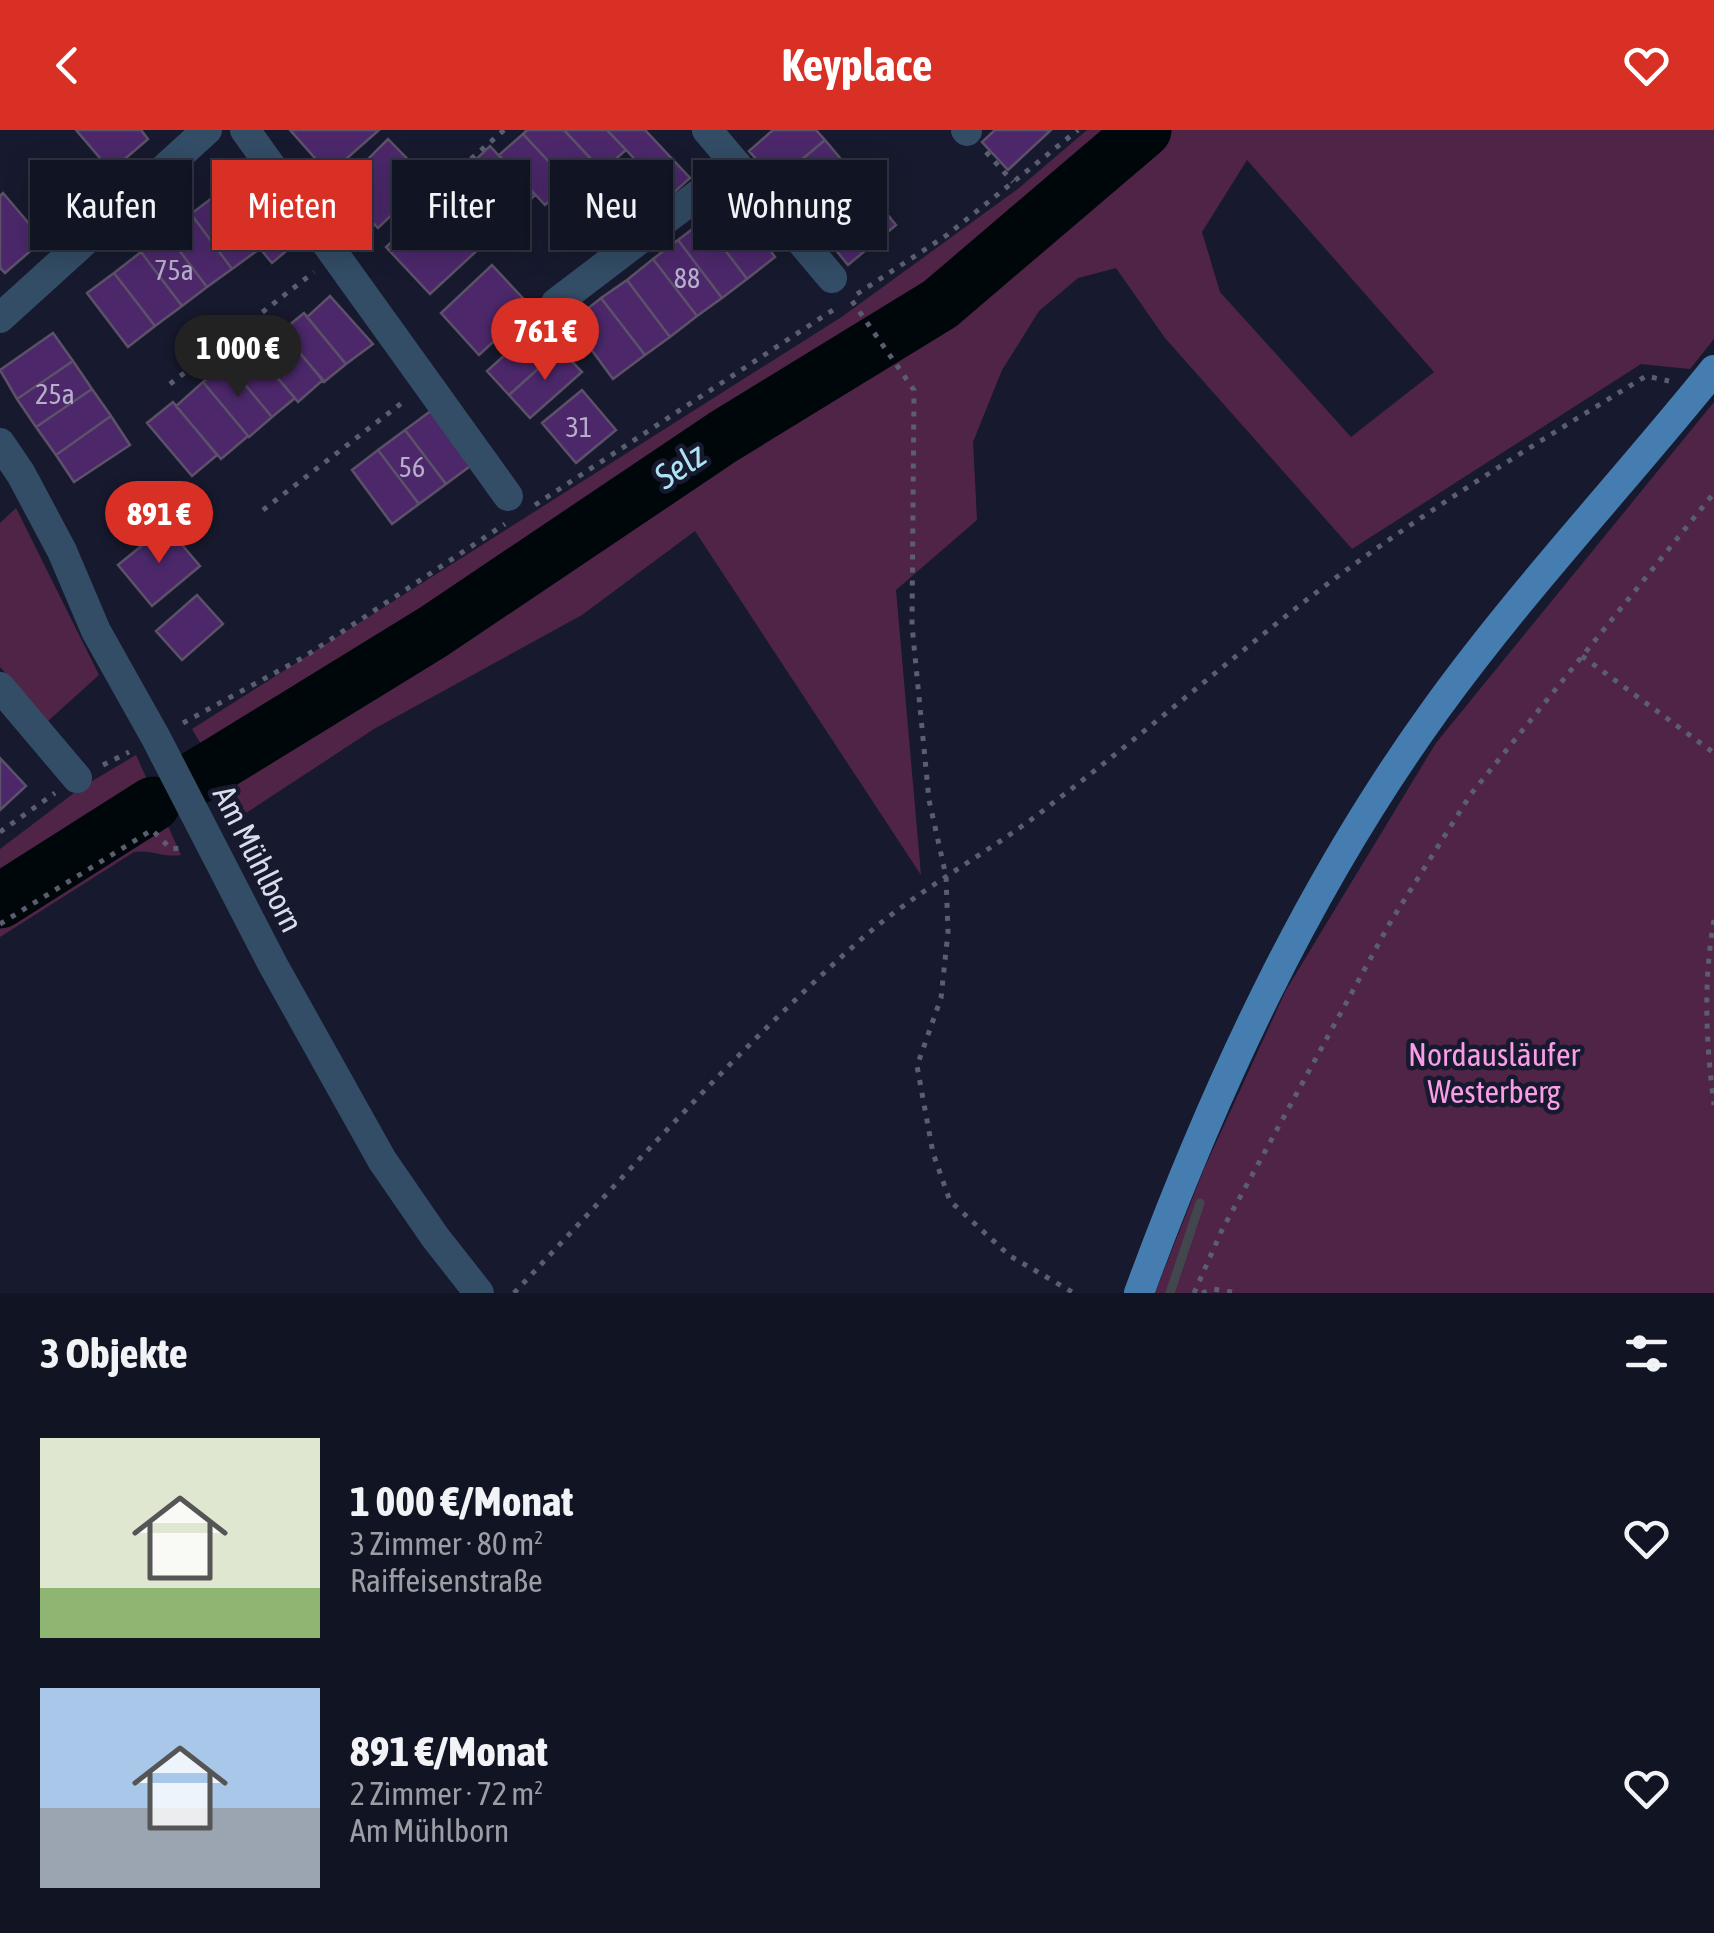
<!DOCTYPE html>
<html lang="de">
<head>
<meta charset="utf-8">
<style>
  :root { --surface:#111422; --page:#1a1d2a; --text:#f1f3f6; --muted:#9c9ea5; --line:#303340; --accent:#d93025 }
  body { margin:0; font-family:"Asap Condensed",sans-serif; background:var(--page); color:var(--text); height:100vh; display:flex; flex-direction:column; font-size:38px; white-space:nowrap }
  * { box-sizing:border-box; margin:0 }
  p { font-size:32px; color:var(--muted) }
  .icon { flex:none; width:55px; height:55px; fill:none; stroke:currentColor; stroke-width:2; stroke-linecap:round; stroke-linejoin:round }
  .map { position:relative; height:1163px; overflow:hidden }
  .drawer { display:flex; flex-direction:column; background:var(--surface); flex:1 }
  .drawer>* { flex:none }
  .guide { position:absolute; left:30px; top:30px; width:1000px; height:90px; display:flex; gap:20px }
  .price { position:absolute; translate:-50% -85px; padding:0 22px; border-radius:35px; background:var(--accent); color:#fff; font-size:32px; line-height:65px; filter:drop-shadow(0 2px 5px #0008) }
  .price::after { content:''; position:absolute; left:50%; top:60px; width:30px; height:22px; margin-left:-15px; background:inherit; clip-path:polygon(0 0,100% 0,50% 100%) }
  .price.on { background:#222; color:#fff }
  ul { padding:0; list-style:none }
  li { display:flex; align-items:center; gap:30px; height:250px; padding:0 40px }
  li span { display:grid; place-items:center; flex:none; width:280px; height:200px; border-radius:0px; color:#555 }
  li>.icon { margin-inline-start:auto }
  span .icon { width:120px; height:120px; fill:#fffc; stroke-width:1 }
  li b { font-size:42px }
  h2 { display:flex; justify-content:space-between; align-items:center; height:120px; padding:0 40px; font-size:42px }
  .tag { padding:0 35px; border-radius:0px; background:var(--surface); box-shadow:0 5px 25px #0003,0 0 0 2px var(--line); font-size:35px; line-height:90px }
  .tag.on { background:var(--accent); color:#fff }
  header { display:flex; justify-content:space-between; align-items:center; height:130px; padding:0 40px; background:var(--accent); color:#fff; font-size:45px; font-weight:700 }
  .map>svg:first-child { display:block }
</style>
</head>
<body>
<header><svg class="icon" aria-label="back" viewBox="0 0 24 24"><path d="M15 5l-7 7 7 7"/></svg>Keyplace<svg class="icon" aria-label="heart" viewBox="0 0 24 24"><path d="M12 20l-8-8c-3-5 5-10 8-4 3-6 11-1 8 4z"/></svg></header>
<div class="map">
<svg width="1714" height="1163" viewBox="0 0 1714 1163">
  <rect width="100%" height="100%" fill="#171a2e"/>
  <path fill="#502447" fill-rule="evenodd" d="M1087,0H1714V209L1690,239L1641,234L1352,419L1165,208L1116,138L1078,148L1039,181L1002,240L973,312L977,390L896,460L921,745L695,401L582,485L374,599L243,685L192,599L843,186L1019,58ZM1247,30L1434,242L1351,307L1220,162L1202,102Z
    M1714,272V1163H1155L1204,1039L1286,860L1436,613Z
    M16,378L99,545L48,591L0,537V393Z
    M136,625L181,725C164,728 151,719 134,722L0,807V719L82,657Z"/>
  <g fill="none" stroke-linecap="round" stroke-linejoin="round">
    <path stroke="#41474d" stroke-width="9" d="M1170,1163L1200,1073"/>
    <path stroke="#00070a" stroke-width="55" d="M197,647L433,502L723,307L940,174L1144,0
      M0,771L153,674"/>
  </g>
  <path fill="#4c286b" stroke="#5c5169" stroke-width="2.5" d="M76,0H141L148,9L111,41Z
    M290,0H379L329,44Z
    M527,0H564L593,31L569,53L523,4Z
    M564,0H607L626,20L602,41Z
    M607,0H645L690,48L670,66Z
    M773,0H816L825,10L776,51L749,21Z
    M995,0H1051L1008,40L982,12Z
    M523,4L569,53L545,75L499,25Z
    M388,9L428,50L378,98L339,58Z
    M825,10L851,41L803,82L776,51Z
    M490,16L535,65L512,88L466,39Z
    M851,41L874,68L826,108L803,82Z
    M237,54L291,117L272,133L219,69Z
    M3,63L43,110L5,143L0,138V66Z
    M216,65L258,120L232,139L191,84Z
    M439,68L483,115L430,164L386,117Z
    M874,68L896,95L848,135L826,108Z
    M732,69L775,127L747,149L703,91Z
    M191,84L232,139L207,157L166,103Z
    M703,91L747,149L722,168L678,110Z
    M166,103L207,157L182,176L141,122Z
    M678,110L722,168L697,186L653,129Z
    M141,122L182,176L155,196L114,143Z
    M653,129L697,186L670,207L627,150Z
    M492,135L531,177L479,225L441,183Z
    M114,143L155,196L128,217L87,163Z
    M627,150L670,207L645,225L601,168Z
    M330,166L373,214L346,234L307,187Z
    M601,168L645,225L613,249L571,192Z
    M304,183L346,234L324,252L282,201Z
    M538,195L560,219L509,265L487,241Z
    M277,197L323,250L298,272L252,218Z
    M53,203L73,231L17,269L0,240Z
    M249,215L295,268L272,287L227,233Z
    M560,219L582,242L530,288L509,265Z
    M73,231L92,259L36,297L17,269Z
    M227,233L272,287L249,307L203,252Z
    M203,252L248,306L221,329L176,276Z
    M92,259L111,286L56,325L36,297Z
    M582,260L616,300L576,333L542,293Z
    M173,272L217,325L192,346L147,293Z
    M432,280L473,334L446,354L405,300Z
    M111,286L130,315L74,352L56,325Z
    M405,300L446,354L419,374L378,320Z
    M378,320L419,374L392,394L352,340Z
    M166,396L200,436L152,476L118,435Z
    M197,465L223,494L182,530L156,501Z
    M0,628L26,656L0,680Z"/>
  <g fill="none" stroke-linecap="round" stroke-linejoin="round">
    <path stroke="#5b5e70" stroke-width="5" stroke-dasharray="5 8" stroke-linecap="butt" d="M986,22L1013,52
      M471,29L504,0
      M857,164L947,105L1078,0
      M852,171L914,260L912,495L929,670L946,746L948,802L941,868L917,936L933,1023L950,1071L1010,1126L1074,1163
      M170,254L314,142
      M535,375L836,178
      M263,380L403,272
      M1582,526L1714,623
      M183,593L304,527L505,394
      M103,635L129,622
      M0,702L55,663
      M1714,790C1703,852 1706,913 1714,975
      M0,794L152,700L171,719L182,718
      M514,1163C626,1045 735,921 857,813C917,759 990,723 1053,673C1137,609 1217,540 1300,475C1409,390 1529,318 1646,246L1669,251
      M1194,1163L1222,1100L1391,791L1471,664L1714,363
      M1202,1163L1213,1159L1238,1163"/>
    <path stroke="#334d66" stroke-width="30" d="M245,0L508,366
      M707,0L832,148
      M966,0L967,1
      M556,173L737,35
      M0,188L207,0
      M0,313L21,344L62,421L96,501L156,608L273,835L382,1030L435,1107L479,1163
      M0,557L77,648"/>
    <path stroke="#467db0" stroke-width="30" d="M1139,1163C1214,959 1308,756 1436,579C1522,460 1622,354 1714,240"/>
  </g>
  <g text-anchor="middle" stroke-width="9" stroke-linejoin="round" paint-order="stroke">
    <g font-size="28" fill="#b6afca">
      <text x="174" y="150">75a</text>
      <text x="687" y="158">88</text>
      <text x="55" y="274">25a</text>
      <text x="579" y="307">31</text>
      <text x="412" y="347">56</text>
    </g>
    <g font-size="32" fill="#d9dcea" stroke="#171a2e">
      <text transform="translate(258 729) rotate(63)" y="11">Am Mühlborn</text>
    </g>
    <g font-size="32" fill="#fb9ce7" stroke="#171a2e">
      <text x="1494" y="936">Nordausläufer<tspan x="1494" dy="37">Westerberg</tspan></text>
    </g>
    <g font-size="35" font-style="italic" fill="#afe3f4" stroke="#171a2e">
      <text transform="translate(680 336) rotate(-34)" y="12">Selz</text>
    </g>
  </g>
</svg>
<b class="price" style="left:545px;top:253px">761 €</b>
<b class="price on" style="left:238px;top:270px">1 000 €</b>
<b class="price" style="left:159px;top:436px">891 €</b>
<div class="guide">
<a class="tag">Kaufen</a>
<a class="tag on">Mieten</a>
<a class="tag">Filter</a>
<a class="tag">Neu</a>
<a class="tag">Wohnung</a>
</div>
</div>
<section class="drawer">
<h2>3 Objekte<svg class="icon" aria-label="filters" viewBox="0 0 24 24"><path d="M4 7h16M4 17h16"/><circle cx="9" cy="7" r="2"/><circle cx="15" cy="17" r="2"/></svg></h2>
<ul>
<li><span style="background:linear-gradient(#dfe7d0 75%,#8fb573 0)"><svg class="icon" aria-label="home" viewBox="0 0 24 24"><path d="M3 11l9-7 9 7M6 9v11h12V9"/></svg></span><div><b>1 000 €/Monat</b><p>3 Zimmer · 80 m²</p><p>Raiffeisenstraße</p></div><svg class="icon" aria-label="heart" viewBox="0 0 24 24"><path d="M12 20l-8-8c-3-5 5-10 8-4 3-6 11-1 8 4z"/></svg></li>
<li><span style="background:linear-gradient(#a9c7e8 60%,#9aa5b1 0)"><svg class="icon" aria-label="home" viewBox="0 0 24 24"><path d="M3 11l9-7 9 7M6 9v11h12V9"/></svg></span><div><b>891 €/Monat</b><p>2 Zimmer · 72 m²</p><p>Am Mühlborn</p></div><svg class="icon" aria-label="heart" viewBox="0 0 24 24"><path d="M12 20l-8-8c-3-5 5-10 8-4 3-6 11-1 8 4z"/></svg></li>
</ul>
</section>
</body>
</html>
